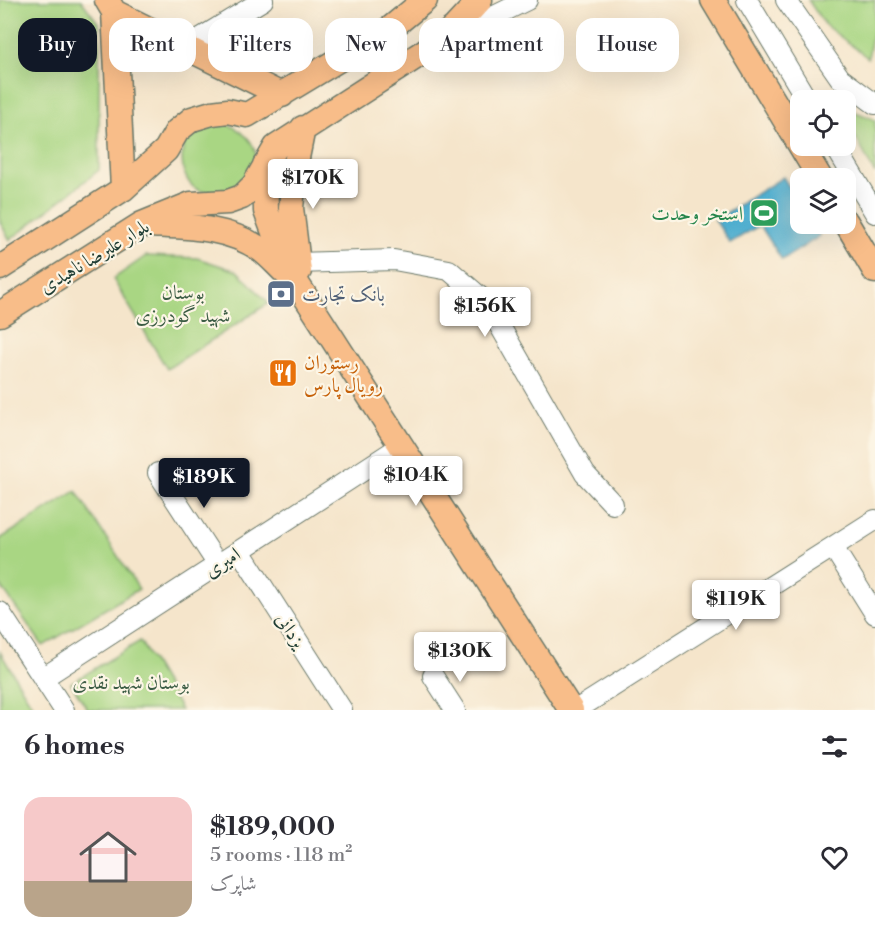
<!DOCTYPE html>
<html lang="en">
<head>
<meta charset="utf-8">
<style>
  :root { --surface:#fff; --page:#f7f7f7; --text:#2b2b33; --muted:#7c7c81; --accent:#111827 }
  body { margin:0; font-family:"Libre Bodoni",Amiri,serif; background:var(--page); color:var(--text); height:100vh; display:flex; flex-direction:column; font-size:22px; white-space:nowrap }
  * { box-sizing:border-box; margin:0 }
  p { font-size:20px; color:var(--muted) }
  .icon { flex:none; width:33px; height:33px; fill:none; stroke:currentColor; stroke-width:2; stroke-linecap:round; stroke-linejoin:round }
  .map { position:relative; height:710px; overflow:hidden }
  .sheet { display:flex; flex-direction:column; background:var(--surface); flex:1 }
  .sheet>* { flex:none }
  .hud { position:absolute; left:18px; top:18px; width:840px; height:54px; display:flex; gap:12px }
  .tools { position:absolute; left:790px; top:90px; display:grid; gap:12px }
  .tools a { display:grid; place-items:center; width:66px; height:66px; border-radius:12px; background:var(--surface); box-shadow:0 6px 24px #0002; font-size:30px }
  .price { position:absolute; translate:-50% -51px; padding:0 14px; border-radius:6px; background:#fff; color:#222; font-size:20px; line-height:39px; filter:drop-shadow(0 2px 3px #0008) }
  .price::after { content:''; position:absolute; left:50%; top:36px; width:18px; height:14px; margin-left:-9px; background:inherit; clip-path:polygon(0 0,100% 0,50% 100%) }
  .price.current { background:var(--accent); color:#fff }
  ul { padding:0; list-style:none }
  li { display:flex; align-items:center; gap:18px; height:150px; padding:0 24px }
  li span { display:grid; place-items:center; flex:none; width:168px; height:120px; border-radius:18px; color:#555 }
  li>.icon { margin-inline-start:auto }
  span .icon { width:72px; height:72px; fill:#fffc; stroke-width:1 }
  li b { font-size:26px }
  h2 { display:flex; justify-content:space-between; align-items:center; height:72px; padding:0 24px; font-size:26px }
  .chip { padding:0 21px; border-radius:18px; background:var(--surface); box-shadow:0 6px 24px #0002; font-size:21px; line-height:54px }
  .chip.current { background:var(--accent); color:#fff }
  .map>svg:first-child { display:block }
</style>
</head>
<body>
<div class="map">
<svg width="875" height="710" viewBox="0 0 875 710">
  <rect width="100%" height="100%" fill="#fcf5e5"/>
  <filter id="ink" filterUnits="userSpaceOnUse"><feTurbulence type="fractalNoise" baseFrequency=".0167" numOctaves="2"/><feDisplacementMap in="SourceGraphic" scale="12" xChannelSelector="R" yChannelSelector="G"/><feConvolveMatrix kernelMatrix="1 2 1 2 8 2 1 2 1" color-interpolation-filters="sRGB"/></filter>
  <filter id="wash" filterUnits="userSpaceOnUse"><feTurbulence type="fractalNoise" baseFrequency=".008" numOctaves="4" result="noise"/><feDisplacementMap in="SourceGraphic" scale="24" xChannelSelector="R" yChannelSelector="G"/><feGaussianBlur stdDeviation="1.35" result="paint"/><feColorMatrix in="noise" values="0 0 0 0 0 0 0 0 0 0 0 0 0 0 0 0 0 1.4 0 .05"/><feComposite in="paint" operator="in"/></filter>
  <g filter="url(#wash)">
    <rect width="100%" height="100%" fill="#f5e5cb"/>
    <path fill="#a9d683" stroke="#648a5c" stroke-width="1.5" d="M0,0H81L99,24V170L10,240L0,222Z
      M808,0H875V21L868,58L825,25Z
      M846,108L875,120V174L846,119Z
      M216,122C240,125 264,145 253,171C250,178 242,184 238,190C227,191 215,193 205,192C179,189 175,144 194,131C200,127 210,125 216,122Z
      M146,256L197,258L237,271L269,303L167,369L113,279Z
      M76,491L139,589L43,646L0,585V539Z
      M140,641L181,710H88L71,683Z
      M0,652L35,710H0Z"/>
    <path fill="#50aecf" stroke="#387682" stroke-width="1.5" d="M783,177L801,206V224H812L820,236L782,260L760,225L730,243L715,220Z"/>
  </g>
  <g filter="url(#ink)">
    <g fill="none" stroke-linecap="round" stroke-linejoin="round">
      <g stroke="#6a7869" stroke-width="22">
        <path id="minor" d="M747,0L807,100
          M786,0L840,78L875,104
          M446,40L527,0
          M186,47L263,0
          M835,146L875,213
          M297,263L394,260L449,270L486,302L585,474L613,504
          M158,473L218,565
          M833,547L875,614
          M240,551L342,710
          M0,612L64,710
          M433,676L455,710
          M43,678L401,446
          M576,710L875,520"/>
      </g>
      <g stroke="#6a7869" stroke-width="27">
        <path id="major" d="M107,0L114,12L123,189
          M713,0L820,178
          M114,12L282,95
          M265,165L266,211L278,243L296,282L571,710
          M846,222L875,271
          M148,225C187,227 226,226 260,249C270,256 278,266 287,274
          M0,268L123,189L166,150L177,131L192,119L212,113L228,111L247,115L391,28L425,0
          M299,271L291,208L295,168L303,128
          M0,314L142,224L191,204L228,202L242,197L254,185L276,147L425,51L455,27L480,0"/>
      </g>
      <use href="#minor" stroke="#fff" stroke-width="20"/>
      <use href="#major" stroke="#f8bd89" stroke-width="24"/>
    </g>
  </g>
  <defs>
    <g id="stadium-square" transform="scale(1.5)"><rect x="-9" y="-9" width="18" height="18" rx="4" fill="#2e9e5b" stroke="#fcf5e5"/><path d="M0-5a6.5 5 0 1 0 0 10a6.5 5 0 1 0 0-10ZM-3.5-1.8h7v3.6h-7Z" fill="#fff"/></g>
    <g id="bank-square" transform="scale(1.5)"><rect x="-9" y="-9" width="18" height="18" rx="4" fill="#5c6f8a" stroke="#fcf5e5"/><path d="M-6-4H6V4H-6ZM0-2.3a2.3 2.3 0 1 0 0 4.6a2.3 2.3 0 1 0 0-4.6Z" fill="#fff"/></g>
    <g id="restaurant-square" transform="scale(1.5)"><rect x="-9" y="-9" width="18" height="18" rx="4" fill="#e8710a" stroke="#fcf5e5"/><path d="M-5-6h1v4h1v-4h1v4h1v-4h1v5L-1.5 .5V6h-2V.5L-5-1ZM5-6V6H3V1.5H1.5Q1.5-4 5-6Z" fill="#fff"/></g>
  </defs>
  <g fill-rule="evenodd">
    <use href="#stadium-square" x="764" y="213"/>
    <use href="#bank-square" x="281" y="294"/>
    <use href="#restaurant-square" x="283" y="373"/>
  </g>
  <g text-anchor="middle" stroke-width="4.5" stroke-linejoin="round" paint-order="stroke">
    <g font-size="20" fill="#27864d" stroke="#fcf5e5" text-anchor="end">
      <text x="743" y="220">استخر وحدت</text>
    </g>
    <g font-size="20" fill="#1f3d34" stroke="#fcf5e5">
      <text transform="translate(94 256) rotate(-31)" y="7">بلوار علیرضا ناهیدی</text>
      <text transform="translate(222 562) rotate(-33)" y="7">امیری</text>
      <text transform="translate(291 630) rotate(57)" y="7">یزدانی</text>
    </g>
    <g font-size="20" fill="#3b5c44" stroke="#fcf5e5">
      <text x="183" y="299">بوستان<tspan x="183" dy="23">شهید گودرزی</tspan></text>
      <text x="131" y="689">بوستان شهید نقدی</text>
    </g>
    <g font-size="20" fill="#4e5e75" stroke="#fcf5e5" text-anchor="start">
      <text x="302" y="301">بانک تجارت</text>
    </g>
    <g font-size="20" fill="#c56008" stroke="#fcf5e5" text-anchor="start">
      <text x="304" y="369">رستوران<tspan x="304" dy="23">رویال پارس</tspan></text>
    </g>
  </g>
</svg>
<div class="tools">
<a><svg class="icon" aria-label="locate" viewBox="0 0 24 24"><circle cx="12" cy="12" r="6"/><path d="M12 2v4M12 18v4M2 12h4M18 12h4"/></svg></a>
<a><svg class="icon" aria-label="layers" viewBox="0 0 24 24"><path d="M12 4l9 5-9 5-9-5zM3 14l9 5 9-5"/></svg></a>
</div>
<b class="price" style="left:313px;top:210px">$170K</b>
<b class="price" style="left:485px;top:338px">$156K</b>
<b class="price" style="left:416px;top:507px">$104K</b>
<b class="price current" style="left:204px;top:509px">$189K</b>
<b class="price" style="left:736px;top:631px">$119K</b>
<b class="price" style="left:460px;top:683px">$130K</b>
<div class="hud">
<a class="chip current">Buy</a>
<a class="chip">Rent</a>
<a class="chip">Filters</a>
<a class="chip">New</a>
<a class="chip">Apartment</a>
<a class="chip">House</a>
</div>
</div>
<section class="sheet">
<h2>6 homes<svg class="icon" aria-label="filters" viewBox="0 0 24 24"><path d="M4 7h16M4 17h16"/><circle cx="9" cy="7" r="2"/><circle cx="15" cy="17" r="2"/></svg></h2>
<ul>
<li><span style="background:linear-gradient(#f6c9c9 70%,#b9a48a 0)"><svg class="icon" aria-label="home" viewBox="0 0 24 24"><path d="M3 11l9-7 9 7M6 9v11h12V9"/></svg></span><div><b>$189,000</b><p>5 rooms · 118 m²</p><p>شاپرک</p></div><svg class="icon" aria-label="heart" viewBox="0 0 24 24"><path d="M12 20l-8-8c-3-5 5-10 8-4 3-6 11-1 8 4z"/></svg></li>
</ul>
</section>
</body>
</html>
